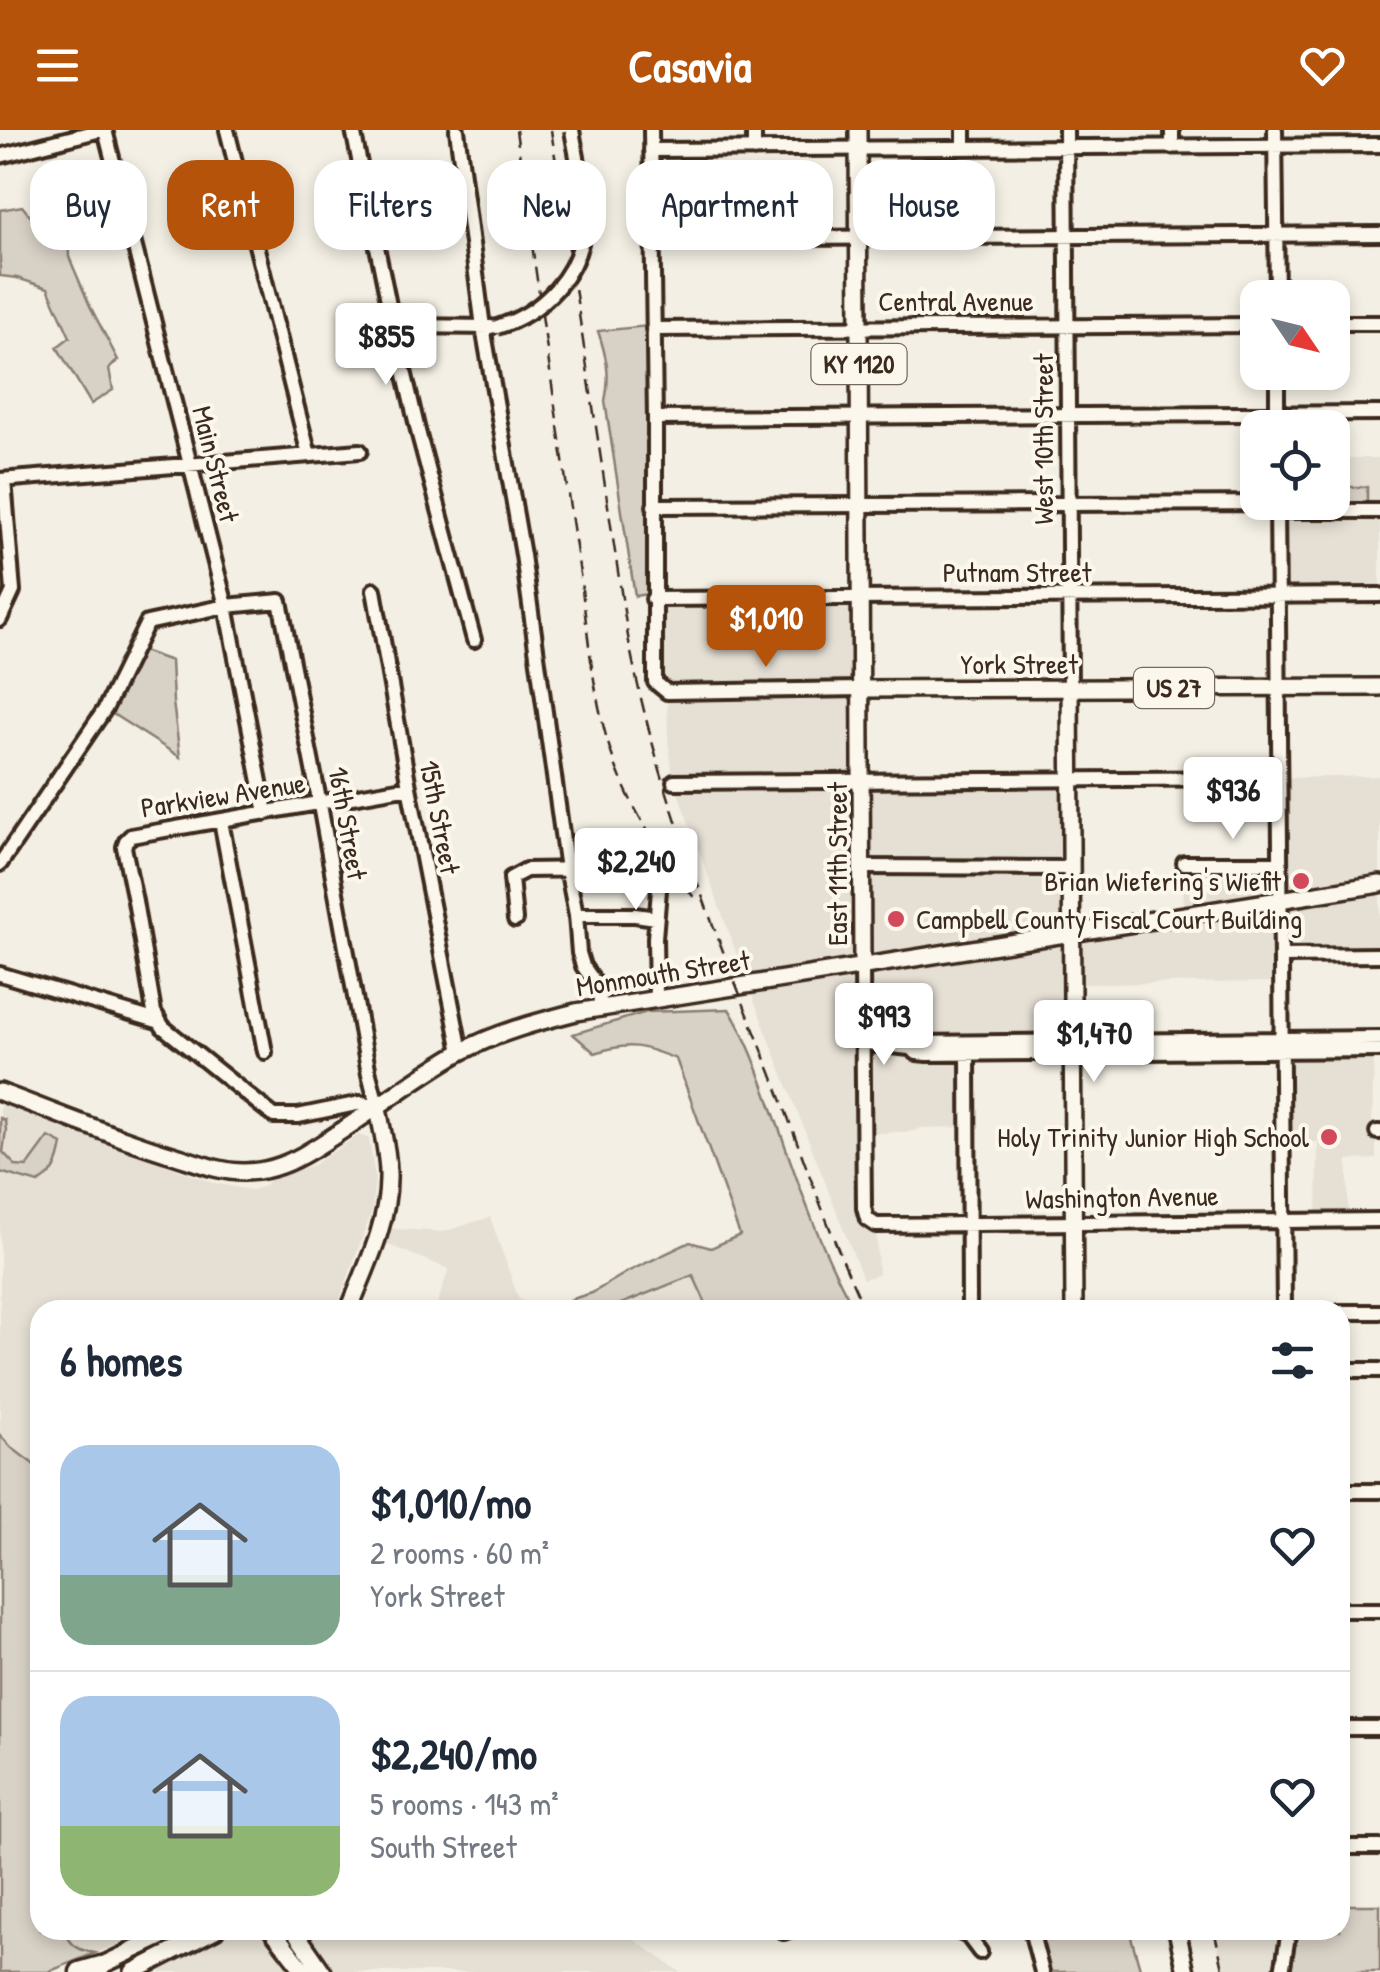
<!DOCTYPE html>
<html lang="en">
<head>
<meta charset="utf-8">
<style>
  :root { --surface:#fff; --page:#f6f6f7; --text:#1f2937; --muted:#747a83; --line:#e0e1e3; --accent:#b45309 }
  body { margin:0; font-family:"Patrick Hand",sans-serif; background:var(--page); color:var(--text); height:100vh; display:flex; flex-direction:column; font-size:38px; white-space:nowrap }
  * { box-sizing:border-box; margin:0 }
  p { font-size:32px; color:var(--muted) }
  .icon { flex:none; width:55px; height:55px; fill:none; stroke:currentColor; stroke-width:2; stroke-linecap:round; stroke-linejoin:round }
  .map { position:relative; flex:1; overflow:hidden }
  .drawer { position:absolute; left:30px; top:1170px; width:1320px; height:640px; display:flex; flex-direction:column; background:var(--surface); border-radius:30px; box-shadow:0 5px 15px #0003 }
  .drawer>* { flex:none }
  .banner { position:absolute; left:30px; top:30px; width:1320px; height:90px; display:flex; gap:20px }
  .needle { width:65px; rotate:125deg }
  .fabs { position:absolute; left:1240px; top:150px; display:grid; gap:20px }
  .fabs a { display:grid; place-items:center; width:110px; height:110px; border-radius:20px; background:var(--surface); box-shadow:0 5px 15px #0003; font-size:50px }
  .price { position:absolute; translate:-50% -85px; padding:0 22px; border-radius:10px; background:#fff; color:#222; font-size:32px; line-height:65px; filter:drop-shadow(0 2px 5px #0008) }
  .price::after { content:''; position:absolute; left:50%; top:60px; width:30px; height:22px; margin-left:-15px; background:inherit; clip-path:polygon(0 0,100% 0,50% 100%) }
  .price.active { background:var(--accent); color:#fff }
  ul { padding:0; list-style:none }
  li { display:flex; align-items:center; gap:30px; height:250px; padding:0 30px }
  li+li { border-top:2px solid var(--line) }
  li span { display:grid; place-items:center; flex:none; width:280px; height:200px; border-radius:30px; color:#555 }
  li>.icon { margin-inline-start:auto }
  span .icon { width:120px; height:120px; fill:#fffc; stroke-width:1 }
  li b { font-size:42px }
  h2 { display:flex; justify-content:space-between; align-items:center; height:120px; padding:0 30px; font-size:42px }
  .pill { padding:0 35px; border-radius:30px; background:var(--surface); box-shadow:0 5px 15px #0003; font-size:35px; line-height:90px }
  .pill.active { background:var(--accent); color:#fff }
  header { display:flex; justify-content:space-between; align-items:center; height:130px; padding:0 30px; background:var(--accent); color:#fff; font-size:45px; font-weight:700 }
  .map>svg:first-child { display:block }
</style>
</head>
<body>
<header><svg class="icon" aria-label="menu" viewBox="0 0 24 24"><path d="M4 6h16M4 12h16M4 18h16"/></svg>Casavia<svg class="icon" aria-label="heart" viewBox="0 0 24 24"><path d="M12 20l-8-8c-3-5 5-10 8-4 3-6 11-1 8 4z"/></svg></header>
<div class="map">
<svg width="1380" height="1842" viewBox="0 0 1380 1842">
  <rect width="100%" height="100%" fill="#f3efe4"/>
  <filter id="ink" filterUnits="userSpaceOnUse"><feTurbulence type="fractalNoise" baseFrequency=".01" numOctaves="2"/><feDisplacementMap in="SourceGraphic" scale="20" xChannelSelector="R" yChannelSelector="G"/><feConvolveMatrix kernelMatrix="1 2 1 2 8 2 1 2 1" color-interpolation-filters="sRGB"/></filter>
  <g filter="url(#ink)">
    <path fill="#e5dfd4" d="M1333,328H1380V465L1278,466L1277,373L1332,372Z
      M861,467L862,652L1070,649V801L1183,785L1184,733H1280L1279,648L1380,646V825L1282,826L1281,852L1071,854V923L968,924V997L920,998L915,1001L864,1004V1078L876,1095L878,1145L863,1149L748,855L674,652L668,610L667,562L660,557L653,469Z
      M1374,920L1372,1001L1376,1002V1029L1348,1030V1090H1317L1318,1012H1283L1282,921Z
      M0,972L213,1053L251,1060L265,1056L269,1050L313,1035L359,1005L369,1009L375,1048L372,1081L336,1180H40V1339L34,1337L0,1305Z
      M490,1087L518,1167L531,1180H435L449,1139L376,1110L380,1098L443,1102Z
      M799,1092L843,1180H589Z
      M64,1800H154L95,1823L79,1820L70,1812Z
      M233,1800H263L296,1842H153Z
      M294,1800H621L680,1842H323Z
      M1214,1800H1289L1282,1842H1224Z"/>
    <path fill="#d8d1c6" stroke="#8a7e72" stroke-width="2.5" d="M22,76L31,87L51,85L68,101L69,127L90,176L118,230L109,239L113,260L91,274L57,217L70,207L48,158L17,148L0,146V80Z
      M648,196L652,240L648,246V270L652,275L649,306L650,405L647,412V464L635,466L605,271C611,245 606,225 598,201Z
      M1335,357H1367V376H1335Z
      M134,518L171,531L173,572L180,627L105,579Z
      M729,879C753,918 764,958 780,1001C801,1062 823,1124 855,1180H709L693,1145L606,1180H587L572,1169L592,1163L629,1141L690,1112L711,1118L740,1105L676,929C643,916 630,911 595,923L573,904L647,882Z
      M0,988L5,990L6,1000L3,1022L16,1036L27,1037L49,1007L62,1014C59,1032 55,1045 38,1053L0,1042Z
      M0,1305L12,1318L40,1339V1800H64C71,1816 78,1820 95,1823L48,1842H0Z
      M1340,1775H1380V1842H1282L1289,1800H1340Z
      M1037,1800H1129L1141,1842H1048Z"/>
    <g fill="none" stroke-linecap="round" stroke-linejoin="round">
      <g stroke="#3b2a1e" stroke-width="20">
        <path id="minor" d="M105,0L226,476L266,683
          M227,0L309,325
          M353,0L391,185L419,305L474,510
          M457,0L483,197L523,425L566,732L576,785L579,823L583,836L598,857L601,878
          M651,0L655,288V552L667,562L861,559
          M754,0V20
          M964,0V18
          M1066,0L1070,558
          M1172,0V17
          M1275,0L1277,168
          M651,20L1380,15
          M0,26L101,0
          M651,109L1380,104
          M1332,193H1380
          M394,198L404,196L491,197
          M653,199L1258,195
          M1277,242V298
          M655,288L1380,283
          M0,350L360,321
          M1277,372L1284,1180
          M654,376L1277,373
          M1277,381H1380
          M374,460L409,657L461,922
          M653,469L1380,465
          M0,489L13,461L4,350
          M674,652L1279,648
          M221,691L265,922
          M1184,733H1280
          M0,734L105,579L147,493L226,476L280,471L320,675L369,944L378,978L361,973L298,986H274L163,897L154,882L135,771L124,717L126,711L131,706L409,657
          M863,737L1070,738
          M576,785H635L656,788
          M515,790L511,748L526,740L651,738L657,745L659,760L655,808L656,869
          M1282,826L1380,825
          M862,835L864,1078L867,1089L876,1095L1380,1090
          M0,844L157,891
          M863,913L910,918L917,923L927,924L1380,920
          M910,918L917,913L1380,908
          M968,920L969,1180
          M1377,1002H1380
          M1340,1182H1380
          M1340,1240H1380
          M1340,1361H1380
          M1340,1480H1380
          M1340,1598H1380
          M1340,1717H1380
          M838,1800H839
          M955,1800L968,1806L980,1822
          M1031,1800L1042,1842
          M784,1802L789,1800
          M1282,1842L1289,1800"/>
      </g>
      <g stroke="#3b2a1e" stroke-width="22">
        <path id="major" d="M858,0L862,835
          M1070,558L1074,1180
          M861,559L1380,557
          M0,962C59,984 116,1008 176,1026C198,1033 220,1042 244,1042C265,1042 285,1035 303,1025C357,994 405,954 459,923C495,903 537,892 576,882L1380,754
          M349,1180C365,1139 388,1095 388,1049C389,1026 382,1001 378,978
          M272,1800L305,1842
          M294,1800L323,1842
          M1177,1800L1186,1842
          M94,1839L176,1800
          M133,1842L215,1800"/>
      </g>
      <g stroke="#3b2a1e" stroke-width="25">
        <path id="highway" d="M80,1842L101,1836"/>
      </g>
      <use href="#minor" stroke="#fbf7ec" stroke-width="12"/>
      <use href="#major" stroke="#fbf7ec" stroke-width="15"/>
      <use href="#highway" stroke="#fbf7ec" stroke-width="18"/>
      <path stroke="#3b2a1e" stroke-width="2.5" stroke-dasharray="15 8" stroke-linecap="butt" d="M516,0C536,143 556,287 578,430C588,497 592,576 617,639C636,688 664,728 695,769
        M551,0L627,501C654,654 713,797 770,940C801,1020 828,1102 865,1180
        M1214,1800L1224,1842"/>
      <g stroke="#3b2a1e" stroke-width="20" stroke-linecap="butt">
        <path id="minor-bridge" d="M497,197C543,183 581,143 584,94C586,63 577,31 572,0"/>
      </g>
      <use href="#minor-bridge" stroke="#fbf7ec" stroke-width="12"/>
    </g>
  </g>
  <g fill="#d1495b" stroke="#fbf7ec" stroke-width="4">
    <circle cx="1301" cy="751" r="10"/>
    <circle cx="896" cy="789" r="10"/>
    <circle cx="1329" cy="1007" r="10"/>
  </g>
  <g text-anchor="middle" stroke-width="8" stroke-linejoin="round" paint-order="stroke">
    <g fill="#fbf7ec" stroke="#75685c" stroke-width="2.5">
      <rect x="811.5" y="214" width="95" height="40" rx="8"/>
      <rect x="1134" y="538" width="80" height="40" rx="8"/>
    </g>
    <g font-size="25" font-weight="bold" fill="#3b2a1e">
      <text x="859" y="243">KY 1120</text>
      <text x="1174" y="567">US 27</text>
    </g>
    <g font-size="28" fill="#3b2a1e" stroke="#fbf7ec">
      <text x="956" y="181">Central Avenue</text>
      <text transform="translate(1043 309) rotate(-90)" y="10">West 10th Street</text>
      <text transform="translate(216 334) rotate(76)" y="10">Main Street</text>
      <text x="1017" y="452">Putnam Street</text>
      <text x="1019" y="544">York Street</text>
      <text transform="translate(223 665) rotate(-9)" y="10">Parkview Avenue</text>
      <text transform="translate(440 687) rotate(79)" y="10">15th Street</text>
      <text transform="translate(348 693) rotate(80)" y="10">16th Street</text>
      <text transform="translate(837 734) rotate(-90)" y="10">East 11th Street</text>
      <text transform="translate(663 843) rotate(-9)" y="10">Monmouth Street</text>
      <text transform="translate(1122 1067) rotate(-1)" y="10">Washington Avenue</text>
    </g>
    <g font-size="28" fill="#3b2a1e" stroke="#fbf7ec" text-anchor="end">
      <text x="1281" y="761">Brian Wiefering's Wiefit</text>
      <text x="916" y="799" text-anchor="start">Campbell County Fiscal Court Building</text>
      <text x="1309" y="1017">Holy Trinity Junior High School</text>
    </g>
  </g>
</svg>
<div class="fabs">
<a><svg class="needle" viewBox="-14 -14 28 28"><path d="M0-13l5 13h-10z" fill="#e53935"/><path d="M0 13l5-13h-10z" fill="#747a83"/></svg></a>
<a><svg class="icon" aria-label="locate" viewBox="0 0 24 24"><circle cx="12" cy="12" r="6"/><path d="M12 2v4M12 18v4M2 12h4M18 12h4"/></svg></a>
</div>
<b class="price" style="left:386px;top:258px">$855</b>
<b class="price active" style="left:766px;top:540px">$1,010</b>
<b class="price" style="left:1233px;top:712px">$936</b>
<b class="price" style="left:636px;top:783px">$2,240</b>
<b class="price" style="left:884px;top:938px">$993</b>
<b class="price" style="left:1094px;top:955px">$1,470</b>
<div class="banner">
<a class="pill">Buy</a>
<a class="pill active">Rent</a>
<a class="pill">Filters</a>
<a class="pill">New</a>
<a class="pill">Apartment</a>
<a class="pill">House</a>
</div>
<section class="drawer">
<h2>6 homes<svg class="icon" aria-label="filters" viewBox="0 0 24 24"><path d="M4 7h16M4 17h16"/><circle cx="9" cy="7" r="2"/><circle cx="15" cy="17" r="2"/></svg></h2>
<ul>
<li><span style="background:linear-gradient(#a9c7e8 65%,#7fa58c 0)"><svg class="icon" aria-label="home" viewBox="0 0 24 24"><path d="M3 11l9-7 9 7M6 9v11h12V9"/></svg></span><div><b>$1,010/mo</b><p>2 rooms · 60 m²</p><p>York Street</p></div><svg class="icon" aria-label="heart" viewBox="0 0 24 24"><path d="M12 20l-8-8c-3-5 5-10 8-4 3-6 11-1 8 4z"/></svg></li>
<li><span style="background:linear-gradient(#a9c7e8 65%,#8fb573 0)"><svg class="icon" aria-label="home" viewBox="0 0 24 24"><path d="M3 11l9-7 9 7M6 9v11h12V9"/></svg></span><div><b>$2,240/mo</b><p>5 rooms · 143 m²</p><p>South Street</p></div><svg class="icon" aria-label="heart" viewBox="0 0 24 24"><path d="M12 20l-8-8c-3-5 5-10 8-4 3-6 11-1 8 4z"/></svg></li>
</ul>
</section>
</div>
</body>
</html>
